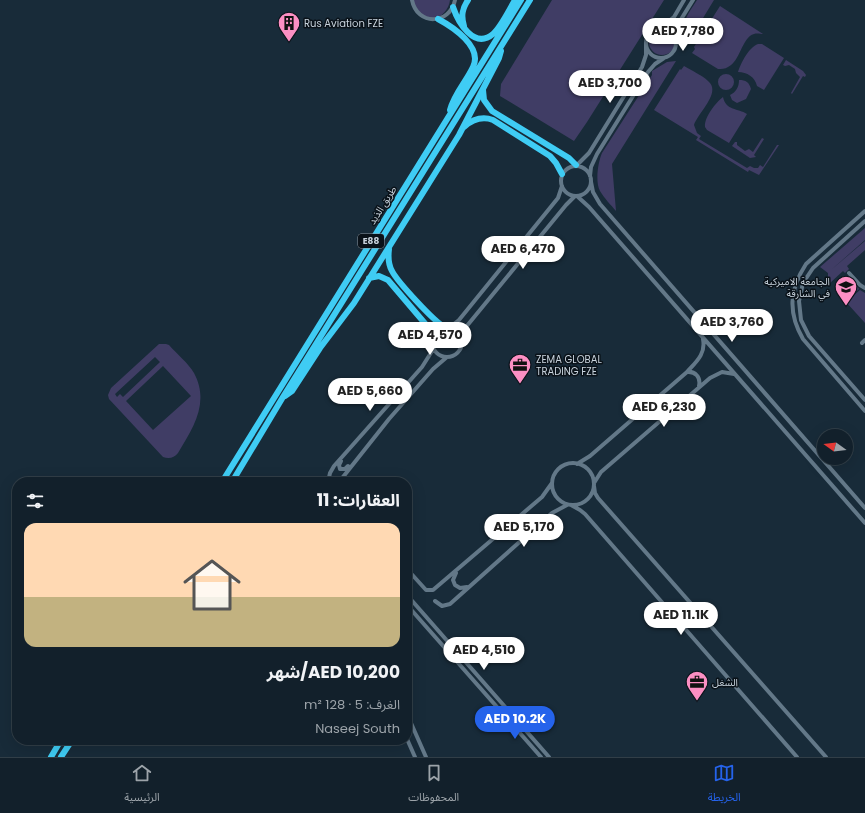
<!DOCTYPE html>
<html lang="ar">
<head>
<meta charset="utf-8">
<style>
  :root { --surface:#12202b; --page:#1f2d37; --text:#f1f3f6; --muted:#9ca3a9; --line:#313e47; --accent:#2563eb }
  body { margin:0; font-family:Poppins,"Noto Sans Arabic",sans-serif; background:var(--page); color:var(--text); direction:rtl; height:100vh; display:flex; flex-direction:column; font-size:15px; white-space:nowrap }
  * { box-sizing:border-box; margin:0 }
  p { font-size:13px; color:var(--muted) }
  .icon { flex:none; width:22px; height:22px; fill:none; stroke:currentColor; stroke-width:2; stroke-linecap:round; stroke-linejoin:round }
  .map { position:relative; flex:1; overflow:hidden; direction:ltr }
  .side { position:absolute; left:12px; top:477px; width:400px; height:268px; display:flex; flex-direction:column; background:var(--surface); border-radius:16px; box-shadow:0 4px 16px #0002,0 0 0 1px var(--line); direction:rtl }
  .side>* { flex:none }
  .needle { width:26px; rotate:285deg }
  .tools { position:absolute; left:817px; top:429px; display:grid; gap:8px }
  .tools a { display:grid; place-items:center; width:36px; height:36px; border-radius:50%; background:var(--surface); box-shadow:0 4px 16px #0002,0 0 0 1px var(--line); font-size:20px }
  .price { position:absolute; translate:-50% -34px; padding:0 9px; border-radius:14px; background:#fff; color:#222; font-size:13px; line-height:26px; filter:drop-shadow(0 1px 2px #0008) }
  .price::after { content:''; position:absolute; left:50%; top:24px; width:12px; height:9px; margin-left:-6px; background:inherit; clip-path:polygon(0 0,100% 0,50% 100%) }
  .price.current { background:var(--accent); color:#fff }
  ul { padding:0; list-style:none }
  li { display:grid; align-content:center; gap:8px; height:212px; padding:0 12px }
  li+li { border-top:1px solid var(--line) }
  li span { display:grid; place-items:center; height:124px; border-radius:12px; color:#555 }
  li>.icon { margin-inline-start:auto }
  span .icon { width:72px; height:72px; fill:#fffc; stroke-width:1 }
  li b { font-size:17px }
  h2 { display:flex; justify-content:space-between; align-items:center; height:48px; padding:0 12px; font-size:17px }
  .menu { display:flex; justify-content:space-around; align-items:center; height:56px; border-top:1px solid var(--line); background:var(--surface); font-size:11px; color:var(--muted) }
  .menu a { display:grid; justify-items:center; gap:2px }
  .menu .current { color:var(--accent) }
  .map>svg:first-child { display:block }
</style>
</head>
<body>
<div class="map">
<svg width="865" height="757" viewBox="0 0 865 757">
  <rect width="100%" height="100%" fill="#182b39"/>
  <path fill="#403d65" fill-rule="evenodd" d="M412,0H450C449,10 440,20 429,18C425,17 421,13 417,12Z
    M552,0H664L587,122L574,141L500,96L501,84Z
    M697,0H714L686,46C679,25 686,17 697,0Z
    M720,6L763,34C761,34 757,33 754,34C742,37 740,62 728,67C725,69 721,69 718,69L692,53L695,49L694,47Z
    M649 42a13 13 0 1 1 26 0a13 13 0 1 1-26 0Z
    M758,44H762L784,58L764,90L757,86C755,77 747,72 738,72C741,63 749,47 758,44Z
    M786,60L803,71L806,75L805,77L803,76L792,94L791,93L800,77L796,73L795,69L789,65L785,66L783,65Z
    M676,61L612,164L616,211C611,205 604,198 600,191C595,182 598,162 602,153L652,75V71L667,62Z
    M684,66C692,71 702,75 708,81C722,92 698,113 694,125L697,133L701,136L699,139L747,168L750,166L754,168H758L760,165L763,167L777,145H779L759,175L749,170L748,172L696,140L698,137L654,110L680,69L681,70Z
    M718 82a8 8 0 1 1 16 0a8 8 0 1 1-16 0Z
    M739,80C746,80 749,82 751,89L746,99L737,103L732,100L730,95C736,92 739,87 739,80Z
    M723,97C726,111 738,108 747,114L729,143L707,130L705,127C704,118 715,103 723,97Z
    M762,138L764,139L754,155L756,157L750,158L732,146L735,142H737V145L745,151L749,149L753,152Z
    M865,228V240L831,270L865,241V250L847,266L849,269L845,273L843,271L830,283L828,282V273L820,267Z
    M854,283L859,289L846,300L841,295Z
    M860,290L865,293V323L846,302Z
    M159,344H166L169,345C177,354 188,363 194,373C210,403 193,428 178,453C174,458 169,459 163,457L109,399L108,395L111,388ZM155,357L160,362L123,397L120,394L117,397L115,394ZM163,366L191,396L153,430L126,401Z"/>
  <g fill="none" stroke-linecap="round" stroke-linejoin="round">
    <path stroke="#637888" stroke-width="4" d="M412,0C417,26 450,25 455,0
      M646 43a15 15 0 1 1 30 0a15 15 0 1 1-30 0Z
      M660,28L674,17L684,0
      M676,37L680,21L693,0
      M577,165L589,153L642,67L646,55V43
      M561 181a15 15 0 1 1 30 0a15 15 0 1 1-30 0Z
      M590,176L591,167L597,154L648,72L655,64L664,58
      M591,182L593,192L600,204L865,508
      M577,196L589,207L865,523
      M865,211L806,264C789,290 788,313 803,339L865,411
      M865,221L813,268L803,283L799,301L801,320L809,336L865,400
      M849,273L860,285L865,288
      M432 342a15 15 0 1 1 30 0a15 15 0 1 1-30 0Z
      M449,328L459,320L558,198L562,186
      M461,339L466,327L566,205L575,196
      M862,343L865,340
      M687,372C695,371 701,377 699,386
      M341,461L339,465L340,469H345L348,466
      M552 484a21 21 0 1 1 42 0a21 21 0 1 1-42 0Z
      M577,464L590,456L687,372C696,362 706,354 703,339
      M328,482L330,473L334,466L422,367L434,348
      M339,482L389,419L433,369L447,357
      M594,483L601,472L710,378L722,372L734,374
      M594,486L595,493L598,498L826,757
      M571,505L580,510L585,514L797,757
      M407,569L426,590H433L542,497L552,483
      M456,573L453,580L455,585L460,588L467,587
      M407,595L549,757
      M435,601L442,606L450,604L552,513L567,505
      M407,605L541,757
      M407,714L426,757
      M407,739L415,757"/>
    <path stroke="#3fccf4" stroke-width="6" d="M453,7C458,22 474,50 493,34C501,27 509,10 515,0
      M438,19C453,27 483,47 473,67C466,82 454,94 450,110
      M464,26C461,16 462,9 468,0
      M483,90L484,100L492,111L569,158L576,165
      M464,127C473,119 482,116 493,120L550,156L556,163L562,174
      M389,249C388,257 388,264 392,271C397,281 435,323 445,327
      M369,278L379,276L388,280L428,327L433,338
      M285,396L292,391L320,348L354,303L459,135L499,58L501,51
      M222,482L521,0
      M232,482L283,397L530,0
      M51,757L61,740
      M61,757L72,740"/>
  </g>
  <defs>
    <g id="building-pin" transform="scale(1.15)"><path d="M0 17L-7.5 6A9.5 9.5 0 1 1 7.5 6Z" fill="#fc8fc3" stroke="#0a1219"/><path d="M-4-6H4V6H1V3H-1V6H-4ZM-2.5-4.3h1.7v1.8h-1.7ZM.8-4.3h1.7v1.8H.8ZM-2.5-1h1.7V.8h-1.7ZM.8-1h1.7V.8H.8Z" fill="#111"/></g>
    <g id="university-pin" transform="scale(1.15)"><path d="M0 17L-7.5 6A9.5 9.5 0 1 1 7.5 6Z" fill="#fc8fc3" stroke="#0a1219"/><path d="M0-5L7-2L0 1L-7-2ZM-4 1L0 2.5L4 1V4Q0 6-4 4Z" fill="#111"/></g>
    <g id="office-pin" transform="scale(1.15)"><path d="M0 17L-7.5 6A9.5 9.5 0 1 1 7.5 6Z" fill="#fc8fc3" stroke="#0a1219"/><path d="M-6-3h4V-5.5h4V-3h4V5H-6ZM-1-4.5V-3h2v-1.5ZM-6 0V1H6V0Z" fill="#111"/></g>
  </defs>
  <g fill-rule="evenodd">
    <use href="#building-pin" x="289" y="23"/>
    <use href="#university-pin" x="846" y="287"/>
    <use href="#office-pin" x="520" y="365"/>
    <use href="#office-pin" x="697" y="682"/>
  </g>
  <g text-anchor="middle" stroke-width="3" stroke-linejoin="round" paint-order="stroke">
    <rect fill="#0a1219" stroke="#8f99a2" stroke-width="1" x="358" y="234" width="26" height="14" rx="3"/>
    <g font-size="9" font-weight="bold" fill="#c8d3dd">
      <text x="371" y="244">E88</text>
    </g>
    <g font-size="10" fill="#c8d3dd" stroke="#0a1219" text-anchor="start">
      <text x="304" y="27">Rus Aviation FZE</text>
      <text x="830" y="285" text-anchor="end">الجامعة الاميركية<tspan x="830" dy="12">في الشارقة</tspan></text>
      <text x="536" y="363">ZEMA GLOBAL<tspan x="536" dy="12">TRADING FZE</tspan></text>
      <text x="712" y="686">الشغل</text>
    </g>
    <g font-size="10" fill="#c8d3dd" stroke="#0a1219">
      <text transform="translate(382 205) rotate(-58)" y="4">طريق الذيد</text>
    </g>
  </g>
</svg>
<div class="tools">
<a><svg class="needle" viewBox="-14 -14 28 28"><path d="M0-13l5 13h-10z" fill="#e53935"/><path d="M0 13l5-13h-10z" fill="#9ca3a9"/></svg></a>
</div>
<b class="price" style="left:683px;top:52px">AED 7,780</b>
<b class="price" style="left:610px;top:104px">AED 3,700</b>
<b class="price" style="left:523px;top:270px">AED 6,470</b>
<b class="price" style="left:732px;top:343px">AED 3,760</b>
<b class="price" style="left:430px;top:356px">AED 4,570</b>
<b class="price" style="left:370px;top:412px">AED 5,660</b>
<b class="price" style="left:664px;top:428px">AED 6,230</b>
<b class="price" style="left:524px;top:548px">AED 5,170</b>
<b class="price" style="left:681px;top:636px">AED 11.1K</b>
<b class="price" style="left:484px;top:671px">AED 4,510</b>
<b class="price current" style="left:515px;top:740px">AED 10.2K</b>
<section class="side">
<h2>العقارات: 11<svg class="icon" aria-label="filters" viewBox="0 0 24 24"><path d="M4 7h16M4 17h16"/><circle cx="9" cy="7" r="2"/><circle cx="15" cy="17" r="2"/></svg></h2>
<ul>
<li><span style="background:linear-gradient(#ffd9b3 60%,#c2b280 0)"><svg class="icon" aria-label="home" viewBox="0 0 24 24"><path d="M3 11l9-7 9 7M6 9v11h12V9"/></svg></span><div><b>AED 10,200/شهر</b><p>الغرف: 5 · 128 m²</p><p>Naseej South</p></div></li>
</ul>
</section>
</div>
<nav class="menu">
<a class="current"><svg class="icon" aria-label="map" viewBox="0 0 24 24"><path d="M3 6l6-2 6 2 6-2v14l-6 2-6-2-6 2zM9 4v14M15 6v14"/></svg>الخريطة</a>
<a><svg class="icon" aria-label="saved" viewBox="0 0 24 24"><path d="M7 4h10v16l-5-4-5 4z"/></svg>المحفوظات</a>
<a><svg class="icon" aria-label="home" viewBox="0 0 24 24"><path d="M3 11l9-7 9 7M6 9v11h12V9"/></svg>الرئيسية</a>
</nav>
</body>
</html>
